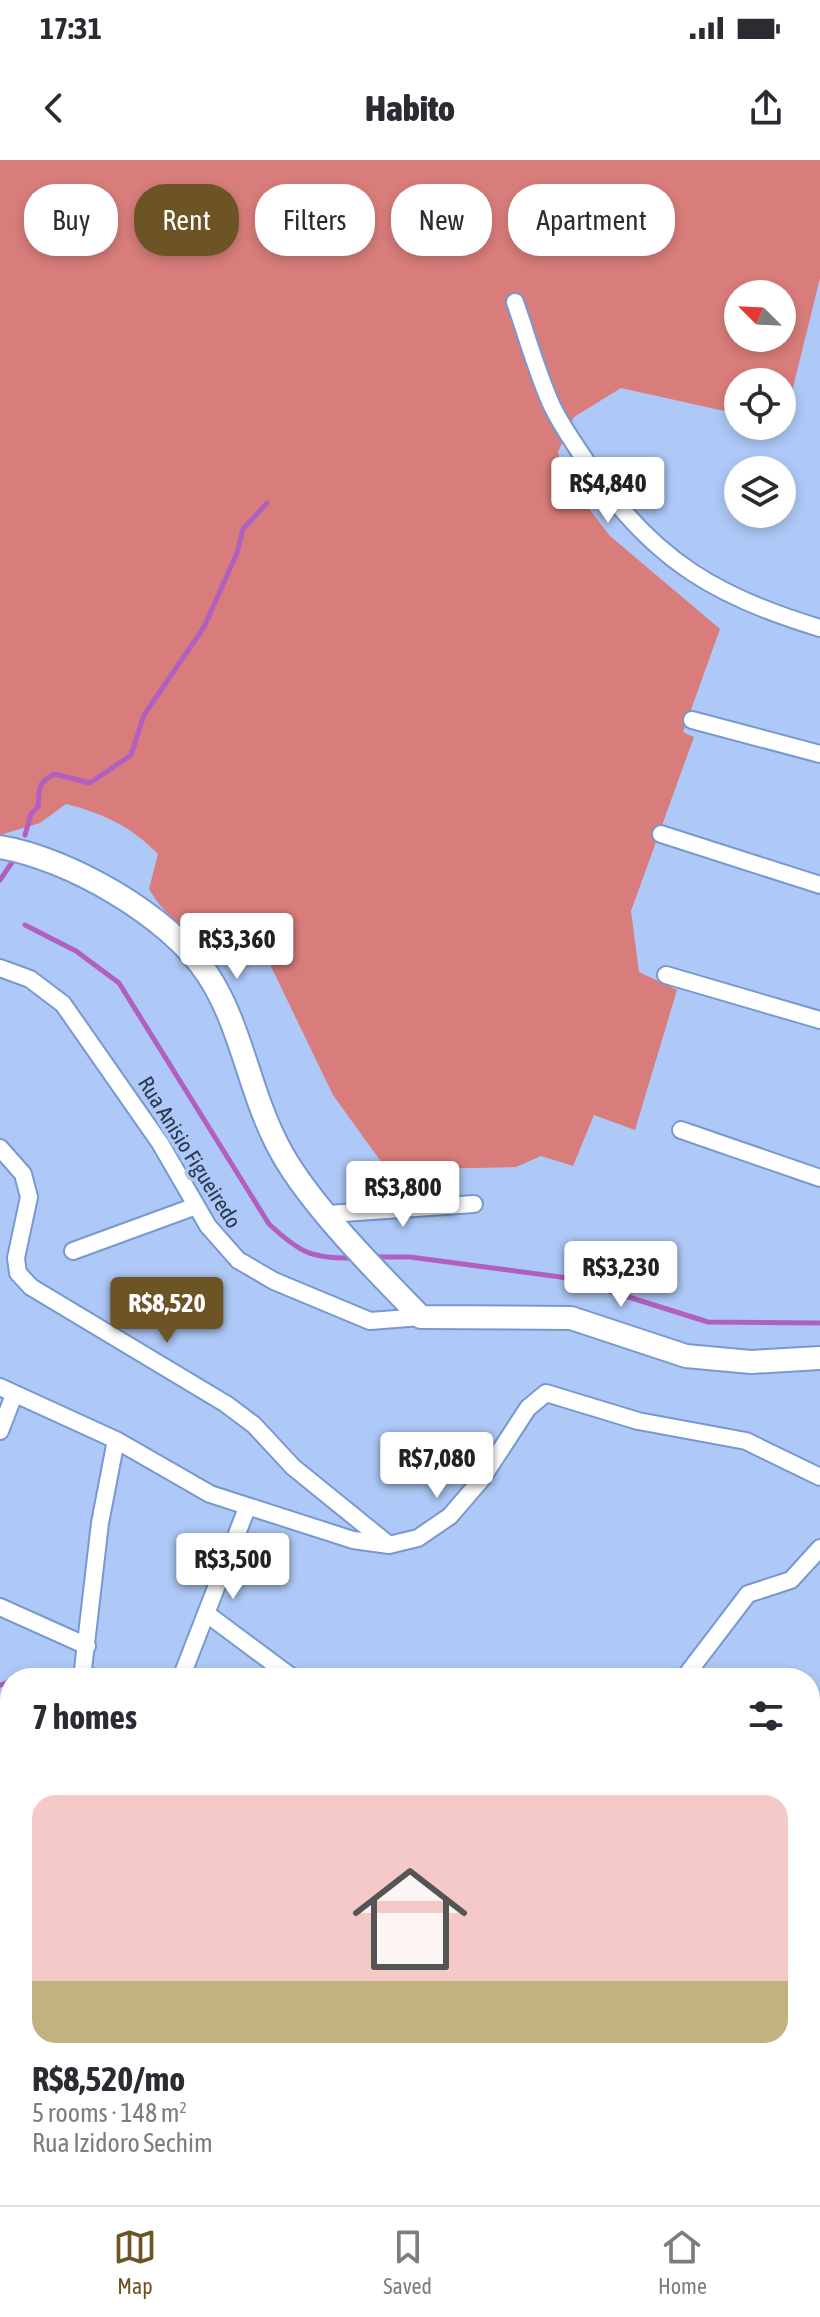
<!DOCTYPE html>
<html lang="en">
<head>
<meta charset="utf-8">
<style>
  :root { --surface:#fff; --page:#f7f7f7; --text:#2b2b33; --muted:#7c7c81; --line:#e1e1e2; --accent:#6d5425 }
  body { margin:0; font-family:"Asap Condensed",sans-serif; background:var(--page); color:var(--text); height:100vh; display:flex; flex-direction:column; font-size:30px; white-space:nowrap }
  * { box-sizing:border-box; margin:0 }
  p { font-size:26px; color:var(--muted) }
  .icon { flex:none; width:44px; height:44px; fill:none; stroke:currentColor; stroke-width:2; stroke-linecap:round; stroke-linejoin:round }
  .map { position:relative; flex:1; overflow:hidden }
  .sheet { position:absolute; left:0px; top:1508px; width:820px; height:538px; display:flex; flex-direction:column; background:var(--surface); border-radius:32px 32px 0 0; box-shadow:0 4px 12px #0003 }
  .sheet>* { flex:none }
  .top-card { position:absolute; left:24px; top:24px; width:772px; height:72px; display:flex; gap:16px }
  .needle { width:52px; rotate:294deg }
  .tools { position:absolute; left:724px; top:120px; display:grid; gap:16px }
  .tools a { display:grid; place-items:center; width:72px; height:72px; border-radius:50%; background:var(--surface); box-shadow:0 4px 12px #0003; font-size:40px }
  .price { position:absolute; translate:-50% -68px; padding:0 18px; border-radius:8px; background:#fff; color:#222; font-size:26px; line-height:52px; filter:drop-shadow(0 2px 4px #0008) }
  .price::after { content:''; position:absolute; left:50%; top:48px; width:24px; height:18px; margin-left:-12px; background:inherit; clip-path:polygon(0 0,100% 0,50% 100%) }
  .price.selected { background:var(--accent); color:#fff }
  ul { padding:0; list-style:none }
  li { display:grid; align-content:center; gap:16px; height:424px; padding:0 32px }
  li span { display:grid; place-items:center; height:248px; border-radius:24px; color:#555 }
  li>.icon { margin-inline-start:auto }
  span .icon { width:144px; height:144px; fill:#fffc; stroke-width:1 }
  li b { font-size:34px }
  h2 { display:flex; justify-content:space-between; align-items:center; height:96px; padding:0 32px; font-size:34px }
  .chip { padding:0 28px; border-radius:32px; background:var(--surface); box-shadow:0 4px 12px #0003; font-size:28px; line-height:72px }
  .chip.selected { background:var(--accent); color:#fff }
  .status { display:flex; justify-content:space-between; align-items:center; height:56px; padding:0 40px; background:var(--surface); direction:ltr }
  .status svg { height:22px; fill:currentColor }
  header { display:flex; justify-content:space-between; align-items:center; height:104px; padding:0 32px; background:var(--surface); font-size:36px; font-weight:800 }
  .menu { display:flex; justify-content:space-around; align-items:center; height:112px; border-top:2px solid var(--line); background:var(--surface); font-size:22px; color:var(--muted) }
  .menu a { display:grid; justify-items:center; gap:4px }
  .menu .selected { color:var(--accent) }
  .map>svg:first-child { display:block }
</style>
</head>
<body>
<div class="status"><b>17:31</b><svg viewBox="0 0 49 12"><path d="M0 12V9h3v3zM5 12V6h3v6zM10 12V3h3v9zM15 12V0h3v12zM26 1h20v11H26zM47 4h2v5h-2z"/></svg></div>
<header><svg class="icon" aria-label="back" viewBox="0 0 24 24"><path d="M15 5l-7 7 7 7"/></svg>Habito<svg class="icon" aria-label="share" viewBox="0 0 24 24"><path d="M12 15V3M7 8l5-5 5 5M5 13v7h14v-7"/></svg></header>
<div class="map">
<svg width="820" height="2045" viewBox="0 0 820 2045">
  <rect width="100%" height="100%" fill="#aec9f7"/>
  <path fill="#d87d7b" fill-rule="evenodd" d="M0,0H820V118L784,264L782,222H738V254L621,228L574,257L558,292L563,315L610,376L720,469L683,572L694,577L631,751L639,812L677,830L635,970L594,955L573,1006L541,996L516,1007L425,1009L415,1026L387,1010L333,935L250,763C199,771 179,778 149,729L158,694C131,666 102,653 66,644L40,663L0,675ZM738,134H782V178H738Z"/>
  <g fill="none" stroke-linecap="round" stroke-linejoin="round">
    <path stroke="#b160c0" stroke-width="5" d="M25,675L31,654L38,647C40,629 36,624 54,614L90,623L131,595L144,555L204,467L237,393L243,369L267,343
      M0,720L13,701
      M25,765L76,791L119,823L269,1064C300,1093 312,1099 355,1098
      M373,1097H410L568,1118L708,1162L820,1163
      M25,1518L28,1517
      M0,1525L10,1522"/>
    <g stroke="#7898cf" stroke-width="20">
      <path id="street" d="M515,142C527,176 537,213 552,246C563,269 580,292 594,313C655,401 719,438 820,468
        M692,560L820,594
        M661,674L820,725
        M0,808L30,819L63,844L160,983L208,1066L238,1100L274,1121L370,1161L421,1157
        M666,815L820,860
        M681,970L820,1018
        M0,988L23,1014L29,1037L16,1098L18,1113L31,1127L226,1244L254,1265L293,1307L388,1384
        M328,1054L474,1044
        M73,1091L196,1046
        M0,1227L116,1280L210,1334L353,1380L389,1385L418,1378L450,1356L481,1320L528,1248L546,1233L638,1261L746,1281L820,1317
        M0,1271L14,1235
        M0,1447L87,1486
        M207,1454L293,1518
        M687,1514L748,1434L791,1420L820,1388
        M82,1518L100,1363L116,1280
        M181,1518L247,1348
        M0,1714L10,1693
        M0,1874L10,1868
        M0,2006L10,2001
        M228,2045L229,2036"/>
    </g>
    <g stroke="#7898cf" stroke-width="26">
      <path id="secondary" d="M0,687C68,698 170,756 208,815C241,865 249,930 277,984C304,1039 377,1112 421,1157L571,1158L686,1196L751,1202L820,1198"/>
    </g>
    <g stroke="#7898cf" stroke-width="34">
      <path id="highway" d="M810,1847L820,1809
        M772,2036L773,2045
        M743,2045L747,2036"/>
    </g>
    <use href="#street" stroke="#fff" stroke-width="16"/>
    <use href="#secondary" stroke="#fff" stroke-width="22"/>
    <use href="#highway" stroke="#fff" stroke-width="30"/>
  </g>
  <g text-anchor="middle" stroke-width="8" stroke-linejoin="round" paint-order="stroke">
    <g font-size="22" fill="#2a374e" stroke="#aec9f7">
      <text transform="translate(190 992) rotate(58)" y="8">Rua Anisio Figueiredo</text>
    </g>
  </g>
</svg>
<div class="tools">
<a><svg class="needle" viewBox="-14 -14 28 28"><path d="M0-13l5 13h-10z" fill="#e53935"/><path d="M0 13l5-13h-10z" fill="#7c7c81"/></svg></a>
<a><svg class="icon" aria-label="locate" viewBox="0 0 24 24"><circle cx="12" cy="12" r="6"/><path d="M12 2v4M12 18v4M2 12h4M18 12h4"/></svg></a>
<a><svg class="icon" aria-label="layers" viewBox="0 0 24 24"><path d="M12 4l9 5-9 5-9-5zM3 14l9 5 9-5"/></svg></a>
</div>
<b class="price" style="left:608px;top:365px">R$4,840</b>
<b class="price" style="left:237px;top:821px">R$3,360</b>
<b class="price" style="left:403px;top:1069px">R$3,800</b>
<b class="price" style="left:621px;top:1149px">R$3,230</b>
<b class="price selected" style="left:167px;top:1185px">R$8,520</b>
<b class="price" style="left:437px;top:1340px">R$7,080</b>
<b class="price" style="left:233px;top:1441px">R$3,500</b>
<div class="top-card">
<a class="chip">Buy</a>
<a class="chip selected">Rent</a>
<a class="chip">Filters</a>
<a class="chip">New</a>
<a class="chip">Apartment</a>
</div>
<section class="sheet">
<h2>7 homes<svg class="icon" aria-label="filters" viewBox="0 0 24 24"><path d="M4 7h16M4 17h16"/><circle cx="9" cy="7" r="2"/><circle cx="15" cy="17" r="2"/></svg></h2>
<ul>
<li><span style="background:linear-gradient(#f6c9c9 75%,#c2b280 0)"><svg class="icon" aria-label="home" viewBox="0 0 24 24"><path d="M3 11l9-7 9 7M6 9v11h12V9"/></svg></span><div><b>R$8,520/mo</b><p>5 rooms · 148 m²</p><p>Rua Izidoro Sechim</p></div></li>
</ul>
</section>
</div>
<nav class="menu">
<a class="selected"><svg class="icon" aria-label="map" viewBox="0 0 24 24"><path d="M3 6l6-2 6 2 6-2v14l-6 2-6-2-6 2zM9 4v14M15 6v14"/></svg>Map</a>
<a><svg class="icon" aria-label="saved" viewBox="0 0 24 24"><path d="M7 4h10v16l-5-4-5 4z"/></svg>Saved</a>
<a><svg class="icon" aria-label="home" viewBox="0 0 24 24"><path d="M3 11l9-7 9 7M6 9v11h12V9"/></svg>Home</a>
</nav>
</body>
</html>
